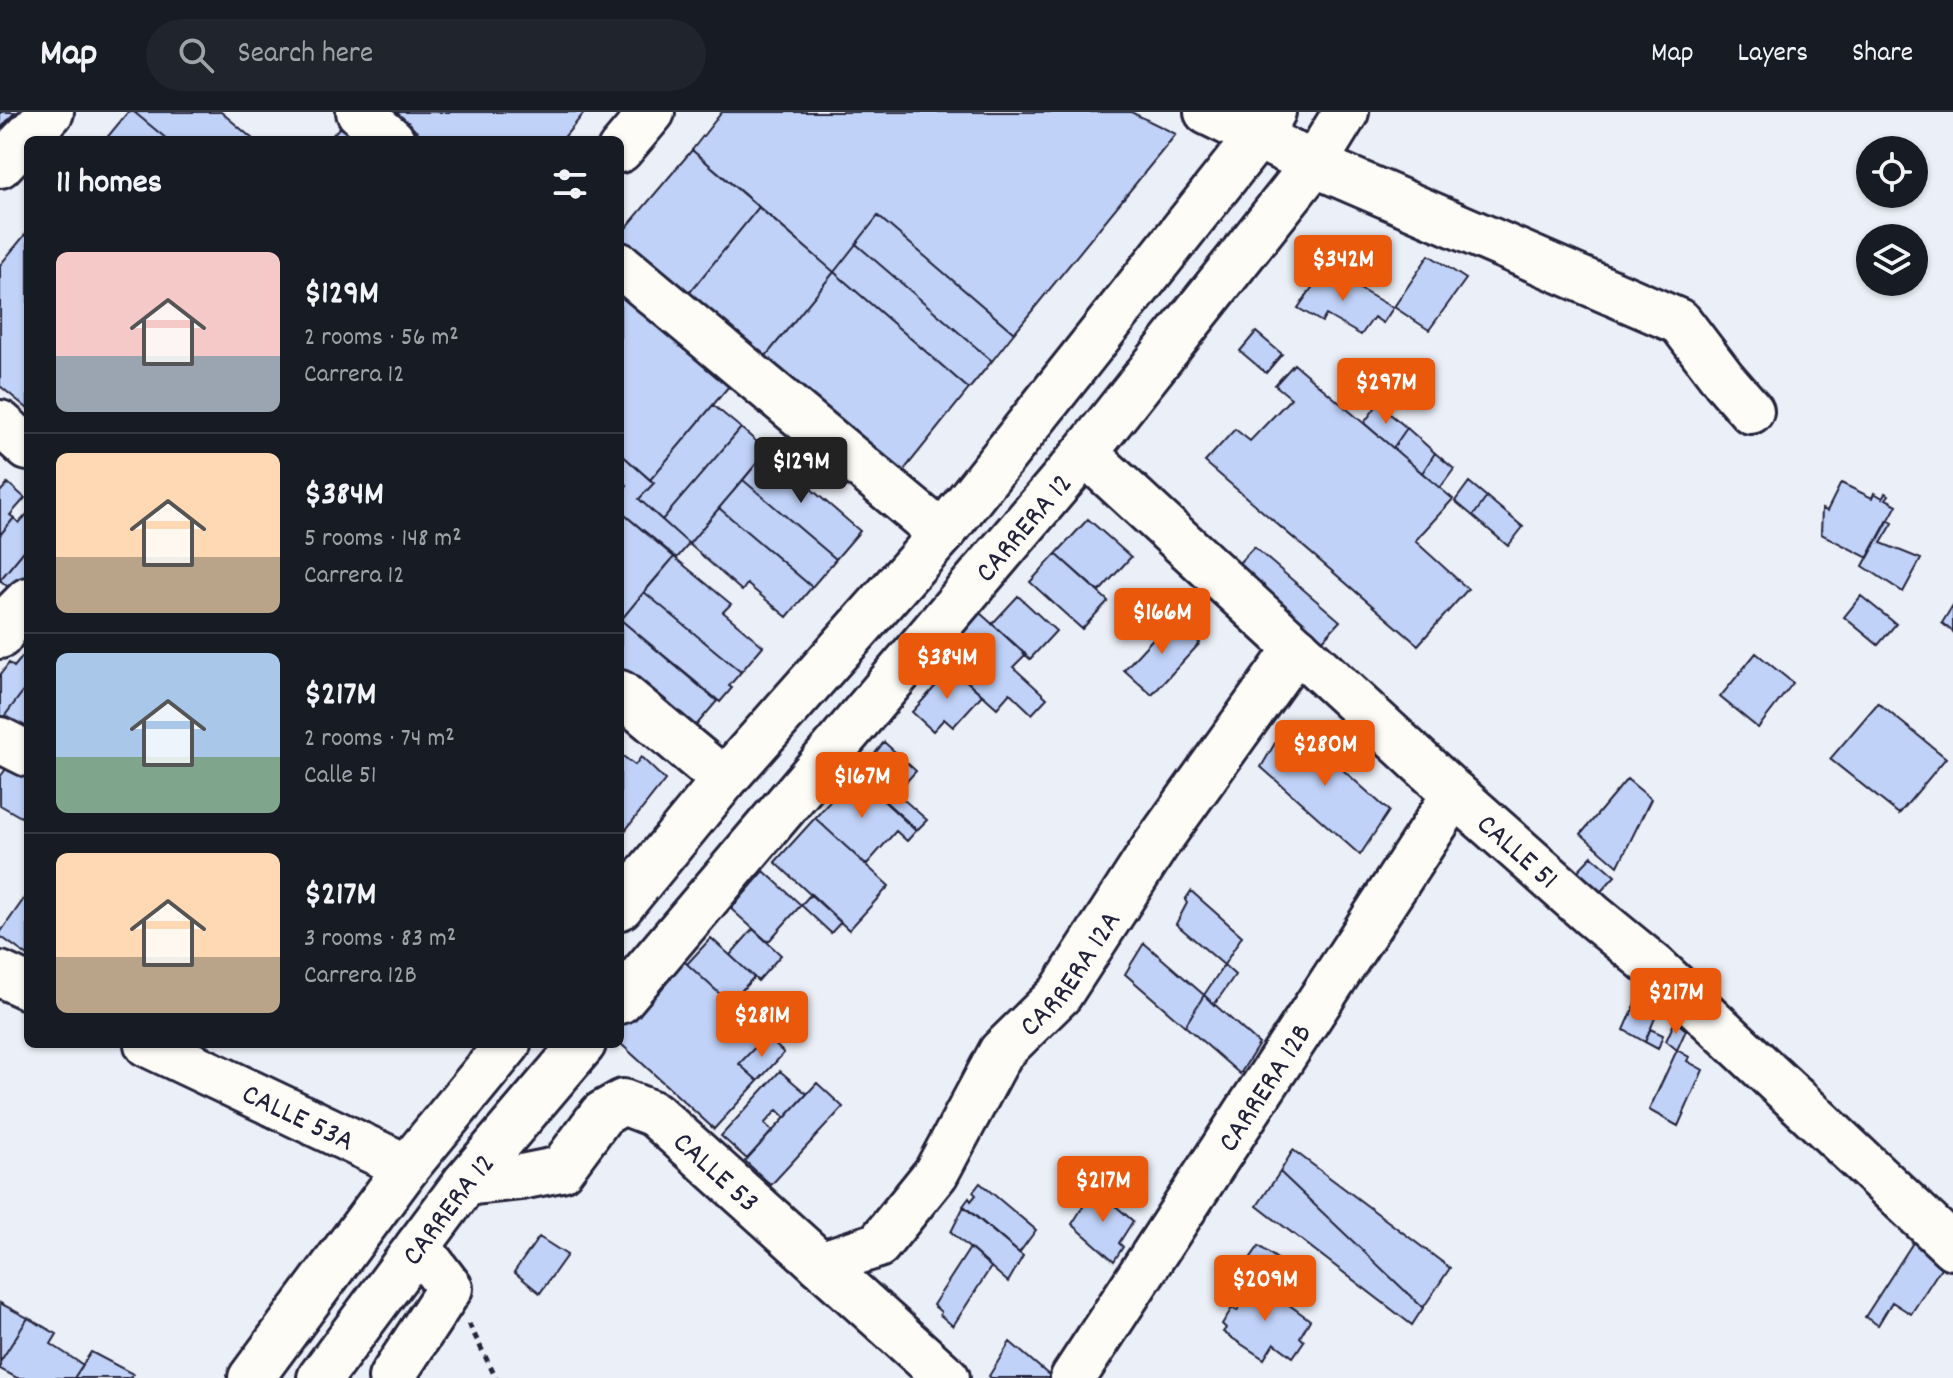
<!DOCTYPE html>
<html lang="en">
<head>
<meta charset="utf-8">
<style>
  :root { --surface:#171b24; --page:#20242c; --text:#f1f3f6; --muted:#9ea1a6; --line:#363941; --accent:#ea580c }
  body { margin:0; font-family:Dekko,sans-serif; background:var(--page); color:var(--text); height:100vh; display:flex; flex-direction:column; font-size:30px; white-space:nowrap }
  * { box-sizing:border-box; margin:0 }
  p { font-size:26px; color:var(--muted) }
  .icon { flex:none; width:44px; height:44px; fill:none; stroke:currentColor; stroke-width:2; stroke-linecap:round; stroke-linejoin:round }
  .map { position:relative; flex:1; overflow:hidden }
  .drawer { position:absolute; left:24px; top:24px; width:600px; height:912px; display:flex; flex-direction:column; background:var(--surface); border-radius:12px; box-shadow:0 2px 6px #0004 }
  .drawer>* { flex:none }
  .controls { position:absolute; left:1856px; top:24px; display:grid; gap:16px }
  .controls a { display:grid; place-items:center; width:72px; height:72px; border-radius:50%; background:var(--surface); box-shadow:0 2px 6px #0004; font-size:40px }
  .price { position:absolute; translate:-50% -68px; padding:0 18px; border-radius:8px; background:var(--accent); color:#fff; font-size:26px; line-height:52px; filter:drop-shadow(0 2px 4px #0008) }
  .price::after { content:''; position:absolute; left:50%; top:48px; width:24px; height:18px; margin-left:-12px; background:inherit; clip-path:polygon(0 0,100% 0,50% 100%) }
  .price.selected { background:#222; color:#fff }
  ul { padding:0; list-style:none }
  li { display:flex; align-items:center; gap:24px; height:200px; padding:0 32px }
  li+li { border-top:2px solid var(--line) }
  li span { display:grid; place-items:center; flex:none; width:224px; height:160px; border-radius:12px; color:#555 }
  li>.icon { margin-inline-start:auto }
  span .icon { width:96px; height:96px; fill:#fffc; stroke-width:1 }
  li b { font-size:34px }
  h2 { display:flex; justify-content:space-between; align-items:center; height:96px; padding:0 32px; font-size:34px }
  header { display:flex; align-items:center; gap:48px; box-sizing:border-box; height:112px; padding:0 40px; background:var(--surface); border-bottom:2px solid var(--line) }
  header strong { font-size:38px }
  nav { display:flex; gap:44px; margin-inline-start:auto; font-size:28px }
  .search { width:560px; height:72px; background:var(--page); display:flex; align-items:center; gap:20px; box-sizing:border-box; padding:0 28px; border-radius:44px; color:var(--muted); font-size:30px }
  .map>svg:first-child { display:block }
</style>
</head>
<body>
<header>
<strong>Map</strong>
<div class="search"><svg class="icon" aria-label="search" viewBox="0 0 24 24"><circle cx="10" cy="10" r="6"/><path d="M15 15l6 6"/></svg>Search here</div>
<nav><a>Map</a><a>Layers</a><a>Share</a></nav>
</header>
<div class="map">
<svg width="1953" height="1266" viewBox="0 0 1953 1266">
  <rect width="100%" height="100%" fill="#ebeff7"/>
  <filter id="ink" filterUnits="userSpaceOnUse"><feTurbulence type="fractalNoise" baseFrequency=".0125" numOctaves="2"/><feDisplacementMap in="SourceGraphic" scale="16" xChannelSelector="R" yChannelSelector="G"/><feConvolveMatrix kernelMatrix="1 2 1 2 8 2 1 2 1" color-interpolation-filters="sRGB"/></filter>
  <g filter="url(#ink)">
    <path fill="#c0d2f8" stroke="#22223b" stroke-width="2" d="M0,0H15L0,17Z
      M128,0H134L168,28H105Z
      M134,0H221L254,28H168Z
      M393,0H585L562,28H427Z
      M722,0H1131L1176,22L1014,221L878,104L834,160L692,38Z
      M340,15V16L355,28H328Z
      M692,38L759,95L686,185L620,127V123Z
      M759,95L834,160L761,250L686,185Z
      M878,104L1014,221L992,249L856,132Z
      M28,119V297L0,274V153Z
      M856,132L992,249L969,277L834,160Z
      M1429,143L1466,167L1429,218L1394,195Z
      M1325,157L1393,196L1383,211L1374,205L1361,223L1326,203L1322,210L1298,196Z
      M834,160L969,277L896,368L761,250Z
      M620,181L729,274L650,368L620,341Z
      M1256,220L1282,242L1266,261L1240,239Z
      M1294,252L1453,387L1415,429L1468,477L1418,533L1205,350L1235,317L1250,329L1291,286L1275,273Z
      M1378,292L1407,316L1393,336L1364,311Z
      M713,293L741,316L662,408L639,387L654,371L650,368Z
      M741,316L767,339L689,432L662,408Z
      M1407,316L1435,341L1422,361L1393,336Z
      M767,339L860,419L836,447L743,368Z
      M620,341L654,371L639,387L689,432L677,446L620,399V382L627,373L620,366Z
      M1435,341L1454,357L1440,376L1422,361Z
      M743,368L836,447L812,475L719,396Z
      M1469,370L1487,385L1473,404L1455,389Z
      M8,371L25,386L10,403L14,406L0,423V380Z
      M1841,371L1872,386L1874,381L1883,386L1885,381L1889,383L1886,387L1897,393L1868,446L1821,422L1822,397L1827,399Z
      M1487,385L1523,415L1508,434L1473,404Z
      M719,396L812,475L787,505L747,472L742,479L689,432Z
      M620,399L674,445L620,509Z
      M28,401V434L0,468V423L14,406L19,411Z
      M1088,407L1131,445L1099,480L1056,442Z
      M1888,408L1893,411L1881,431L1921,447L1903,480L1863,454Z
      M28,434V479L21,487L0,468Z
      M1254,435L1340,509L1311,541L1225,466Z
      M1056,442L1108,489L1082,517L1030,470Z
      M674,445L731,492L723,500L763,534L741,560L644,480Z
      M644,480L741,560L729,574L732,576L720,590L621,508Z
      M1018,484L1056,519L1030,547L992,512Z
      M1861,484L1896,512L1878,533L1844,505Z
      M1953,493V520L1942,511Z
      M980,501L1026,542L1013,555L1047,586L1032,602L1010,581L997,596L940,545Z
      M1172,506L1200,531L1152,583L1124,558Z
      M621,508L717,589L693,617L620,557Z
      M28,538V573L0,610V563L9,551L14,555Z
      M1756,541L1793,571L1758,616L1720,585Z
      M952,556L982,583L953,615L944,607L933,619L912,600Z
      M28,573V620L0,610Z
      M1878,591L1946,646L1899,702L1830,647Z
      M1288,609L1389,699L1360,743L1261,655Z
      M884,630L916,659L896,681L927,708L917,718L857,664Z
      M620,642L635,653L641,645L665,668L620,725Z
      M9,653L28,664V697L21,705L0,693V665Z
      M855,662L916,719L907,729L896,719L866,753L815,706Z
      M1627,667L1651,687L1618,754L1581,722Z
      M815,706L889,774L849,818L775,750Z
      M1592,744L1615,764L1595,786L1571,766Z
      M764,759L801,793L768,830L731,797Z
      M1191,779L1242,824L1224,853L1176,812L1187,791L1185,788Z
      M28,781V844L0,824V821Z
      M811,782L841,810L831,821L801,793Z
      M753,817L781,843L758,869L730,843Z
      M711,826L754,865L730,891L687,852Z
      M1144,831L1204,883L1185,914L1125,862Z
      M675,841L766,924L739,952L758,969L714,1017L620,931V901Z
      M1224,853L1235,863L1214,893L1204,883Z
      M1204,883L1259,932L1240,962L1185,914Z
      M1638,886L1658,899L1645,930L1624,918Z
      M1675,909L1686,918L1677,938L1666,929Z
      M1650,917L1663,923L1658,937L1645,930Z
      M766,924L784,941L758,969L739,952Z
      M1677,938L1689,945L1687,949L1703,958L1678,1014L1649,998Z
      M780,959L807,982L785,1006L777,998L764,1012L772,1019L747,1047L721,1024Z
      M817,971L843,995L771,1073L745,1049Z
      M1293,1038L1450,1156L1423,1196L1280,1060Z
      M1280,1060L1423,1196L1412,1213L1257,1094Z
      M980,1071L1036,1118L1019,1141L963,1094L969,1086L971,1089L976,1083L973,1080Z
      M1095,1076L1133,1109L1119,1131L1123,1135L1114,1149L1072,1112Z
      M964,1094L1023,1144L1008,1170L951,1120Z
      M539,1125L567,1143L540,1181L514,1160Z
      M1916,1126L1946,1148L1911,1202L1892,1190L1878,1213L1865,1205Z
      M1259,1134L1280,1149L1274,1157L1267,1151L1258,1165L1244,1155Z
      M970,1136L991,1155L953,1214L940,1203L941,1200L933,1193Z
      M1248,1170L1268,1183L1270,1179L1310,1208L1300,1225L1304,1229L1293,1245L1274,1231L1264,1247L1223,1220L1226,1216L1222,1212L1232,1196L1237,1199L1243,1189L1238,1185Z
      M0,1191L28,1206L0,1250Z
      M28,1206L57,1222L51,1232L83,1253L74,1266H17L0,1257V1250Z
      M1010,1230L1050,1264L1049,1266H991L989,1264Z
      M91,1240L133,1262L130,1266H74Z"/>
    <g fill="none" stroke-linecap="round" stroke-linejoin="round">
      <g stroke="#22223b" stroke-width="50">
        <g id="minor">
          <path d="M359,0L392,28"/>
          <path d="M1207,0L1314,52L1680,210L1724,268L1751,299"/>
          <path d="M620,38L652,0"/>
          <path d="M0,53L51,0"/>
          <path d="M620,153L942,422"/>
          <path d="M0,311L28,336"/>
          <path id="s1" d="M1085,341L1455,682L1593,804L1655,855L1953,1135"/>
          <path d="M0,524L16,500L28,488"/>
          <path d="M620,581L724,668"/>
          <path d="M0,628L28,642"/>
          <path d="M0,862L28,875"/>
          <path id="s2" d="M147,932L407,1055"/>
          <path id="s3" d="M465,1071L521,1065L561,1057L602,1002L623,990L654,1002L947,1266"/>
          <path id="s4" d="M820,1152L878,1133L936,1061L1001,940L1060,882L1156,733L1297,536"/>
          <path d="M391,1266L450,1176L418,1134"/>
          <path id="s5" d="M1073,1266L1455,682"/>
        </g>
      </g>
      <g stroke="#22223b" stroke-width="50">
        <g id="major">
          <path d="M620,795L724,668L942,422L1257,25L1273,0"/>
          <path id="s6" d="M620,889L1085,341L1314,52L1346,0"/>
          <path d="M251,1266L407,1055L508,932"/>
          <path id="s7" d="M320,1266L465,1071L583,932"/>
        </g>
      </g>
      <path stroke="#22223b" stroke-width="5" stroke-dasharray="6 6" stroke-linecap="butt" d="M469,1212L496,1266"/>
      <use href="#minor" stroke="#fdfcf7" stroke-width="44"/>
      <use href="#major" stroke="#fdfcf7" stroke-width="44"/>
    </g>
  </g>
  <g text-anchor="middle" stroke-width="6" stroke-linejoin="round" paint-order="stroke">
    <g font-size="30" fill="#22223b" stroke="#fdfcf7">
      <text dy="10" stroke="none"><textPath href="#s6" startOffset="622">CARRERA 12</textPath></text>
      <text dy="10" stroke="none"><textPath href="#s1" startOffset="588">CALLE 51</textPath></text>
      <text dy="10" stroke="none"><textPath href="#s4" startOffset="396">CARRERA 12A</textPath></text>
      <text dy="10" stroke="none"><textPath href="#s5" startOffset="348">CARRERA 12B</textPath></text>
      <text dy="10" stroke="none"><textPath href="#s2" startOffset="168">CALLE 53A</textPath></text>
      <text dy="10" stroke="none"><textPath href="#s3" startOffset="308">CALLE 53</textPath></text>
      <text dy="10" stroke="none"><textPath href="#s7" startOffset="212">CARRERA 12</textPath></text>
    </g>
  </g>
</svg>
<div class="controls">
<a><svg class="icon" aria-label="locate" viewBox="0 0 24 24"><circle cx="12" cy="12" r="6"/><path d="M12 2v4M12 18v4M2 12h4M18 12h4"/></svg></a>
<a><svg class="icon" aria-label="layers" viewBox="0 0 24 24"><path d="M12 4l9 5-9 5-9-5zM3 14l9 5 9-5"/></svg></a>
</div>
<b class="price" style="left:1343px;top:191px">$342M</b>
<b class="price" style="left:1386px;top:314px">$297M</b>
<b class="price selected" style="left:801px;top:393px">$129M</b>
<b class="price" style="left:1162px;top:544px">$166M</b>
<b class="price" style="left:947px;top:589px">$384M</b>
<b class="price" style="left:1325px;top:676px">$280M</b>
<b class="price" style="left:862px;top:708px">$167M</b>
<b class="price" style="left:1676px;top:924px">$217M</b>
<b class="price" style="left:762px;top:947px">$281M</b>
<b class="price" style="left:1103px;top:1112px">$217M</b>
<b class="price" style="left:1265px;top:1211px">$209M</b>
<section class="drawer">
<h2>11 homes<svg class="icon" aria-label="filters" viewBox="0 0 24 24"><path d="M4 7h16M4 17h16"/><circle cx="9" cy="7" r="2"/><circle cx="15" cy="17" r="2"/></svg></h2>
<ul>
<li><span style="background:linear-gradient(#f6c9c9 65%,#9aa5b1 0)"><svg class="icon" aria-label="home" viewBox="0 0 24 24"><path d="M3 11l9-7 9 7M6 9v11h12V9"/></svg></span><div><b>$129M</b><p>2 rooms · 56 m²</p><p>Carrera 12</p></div></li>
<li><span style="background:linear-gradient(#ffd9b3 65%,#b9a48a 0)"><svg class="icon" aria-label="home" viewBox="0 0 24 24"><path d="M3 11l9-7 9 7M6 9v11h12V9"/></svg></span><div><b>$384M</b><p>5 rooms · 148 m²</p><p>Carrera 12</p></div></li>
<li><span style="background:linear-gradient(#a9c7e8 65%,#7fa58c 0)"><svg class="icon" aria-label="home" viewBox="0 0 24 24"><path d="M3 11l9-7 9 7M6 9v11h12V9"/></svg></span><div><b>$217M</b><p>2 rooms · 74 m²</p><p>Calle 51</p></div></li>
<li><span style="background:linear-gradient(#ffd9b3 65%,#b9a48a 0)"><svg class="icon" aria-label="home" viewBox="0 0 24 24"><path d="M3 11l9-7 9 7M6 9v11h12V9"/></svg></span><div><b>$217M</b><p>3 rooms · 83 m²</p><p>Carrera 12B</p></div></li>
</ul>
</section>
</div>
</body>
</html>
